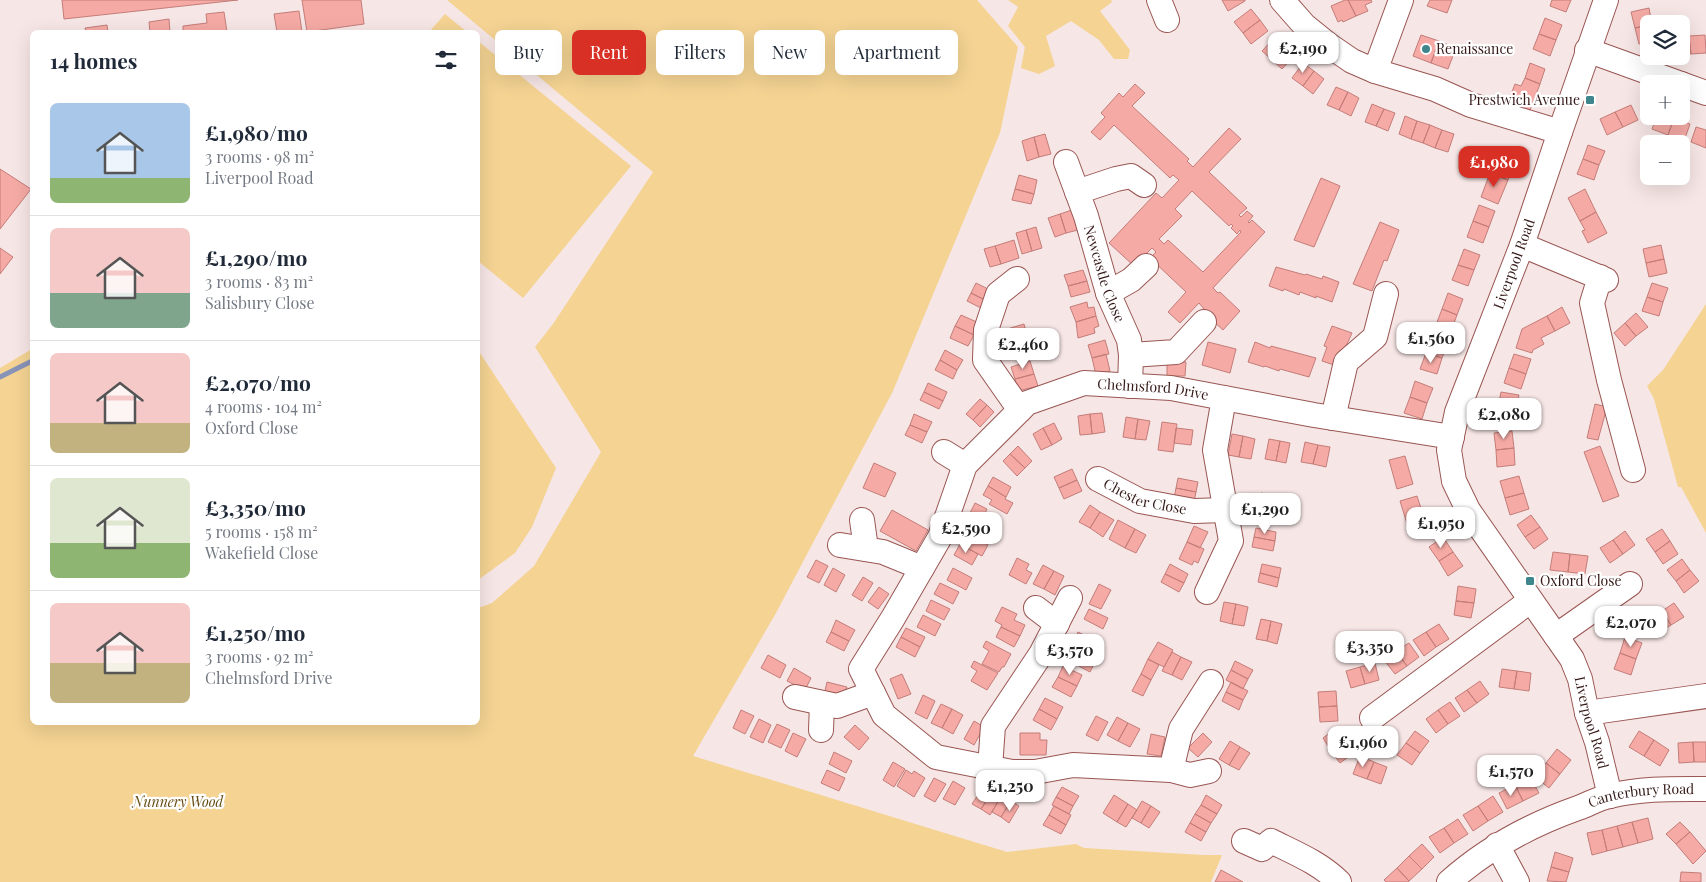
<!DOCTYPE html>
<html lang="en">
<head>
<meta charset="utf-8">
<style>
  :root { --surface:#fff; --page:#f6f6f7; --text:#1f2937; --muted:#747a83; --line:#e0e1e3; --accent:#d93025 }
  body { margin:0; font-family:"Playfair Display",serif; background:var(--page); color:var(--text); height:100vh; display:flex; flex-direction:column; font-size:19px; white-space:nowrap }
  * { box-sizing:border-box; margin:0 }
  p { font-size:16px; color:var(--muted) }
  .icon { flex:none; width:28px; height:28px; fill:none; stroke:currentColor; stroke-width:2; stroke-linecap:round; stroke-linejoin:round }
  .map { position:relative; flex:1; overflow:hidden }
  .drawer { position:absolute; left:30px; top:30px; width:450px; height:695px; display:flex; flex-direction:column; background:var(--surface); border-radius:8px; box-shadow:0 5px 20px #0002 }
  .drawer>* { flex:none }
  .banner { position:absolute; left:495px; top:30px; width:475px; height:45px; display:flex; gap:10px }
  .tools { position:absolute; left:1640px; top:15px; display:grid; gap:10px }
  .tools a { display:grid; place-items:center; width:50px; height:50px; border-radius:8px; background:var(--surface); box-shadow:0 5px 20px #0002; font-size:25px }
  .price { position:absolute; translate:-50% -42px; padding:0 11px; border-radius:10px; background:#fff; color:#222; font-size:16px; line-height:32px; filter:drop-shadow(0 1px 2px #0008) }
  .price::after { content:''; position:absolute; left:50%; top:30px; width:15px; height:11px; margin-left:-8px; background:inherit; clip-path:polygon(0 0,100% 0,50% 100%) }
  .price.active { background:var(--accent); color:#fff }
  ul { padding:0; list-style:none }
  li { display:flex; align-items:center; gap:15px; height:125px; padding:0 20px }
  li+li { border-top:1px solid var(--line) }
  li span { display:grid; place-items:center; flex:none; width:140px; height:100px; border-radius:8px; color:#555 }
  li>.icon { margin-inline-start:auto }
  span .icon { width:60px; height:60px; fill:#fffc; stroke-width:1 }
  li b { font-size:21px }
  h2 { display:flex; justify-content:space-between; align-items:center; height:60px; padding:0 20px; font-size:21px }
  .tag { padding:0 18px; border-radius:8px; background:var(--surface); box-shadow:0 5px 20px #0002; font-size:18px; line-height:45px }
  .tag.active { background:var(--accent); color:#fff }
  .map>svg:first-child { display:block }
</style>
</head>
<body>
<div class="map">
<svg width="1706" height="882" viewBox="0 0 1706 882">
  <rect width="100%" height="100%" fill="#f6e6e5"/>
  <path fill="#f4d393" d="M447,0H977L1018,47L1000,133L893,391L776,613L693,756L1007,852L1076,844L1084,848L1204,855H1222L1211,882H0V368L32,349V722H478V608L492,603L534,566L601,452L535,347L553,324L653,172Z
    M1008,0H1111L1112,2L1100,11L1130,50L1128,59H1114L1099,40L1071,21L1046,36L1055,66L1039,74L1021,68L1025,47L1008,26L1018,7Z
    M445,14L467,32H429Z
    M478,41L631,166L523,298L478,261Z
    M1706,304V533L1681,487H1678L1654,399L1647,386L1663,370Z
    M478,350L556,468L532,527L515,553L478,580Z"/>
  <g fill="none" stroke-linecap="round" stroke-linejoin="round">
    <path stroke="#8793b7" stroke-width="5" d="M0,377L32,361"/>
  </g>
  <path fill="#f5aaa5" stroke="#c47d79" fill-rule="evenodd" d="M62,0H238L64,19Z
    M302,0H361L364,24L307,32Z
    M1222,0H1245V1L1228,11Z
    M1345,0H1348L1356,16L1343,22L1342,20L1338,22L1331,6Z
    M1348,0H1371L1372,2L1365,5L1368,11L1356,16Z
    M1430,0H1452L1447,13L1427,6Z
    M1552,0H1571L1566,12L1550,6Z
    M1649,8L1652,24L1635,28L1631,12Z
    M1251,9L1260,20L1243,33L1234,22Z
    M299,11L302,32H277L274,14Z
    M224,12L227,32H183V26L207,23L206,14Z
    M1545,18L1562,25L1556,40L1539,34Z
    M169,19L170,32H150L149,22Z
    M1260,20L1268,31L1251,44L1243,33Z
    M107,25L108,32H86L85,28Z
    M1649,25V42L1639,44L1635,28Z
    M1539,34L1556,40L1550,56L1533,49Z
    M1421,35L1439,41L1431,63L1413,56Z
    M1705,35L1706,53L1691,54L1689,36Z
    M1689,36L1691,54L1681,55V37Z
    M1275,37L1285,47L1272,60L1262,51Z
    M1439,41L1456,48L1448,69L1431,63Z
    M1285,47L1294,56L1282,69L1272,60Z
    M1303,63L1314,71L1303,86L1292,78Z
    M1530,63L1545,69L1540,84L1525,78Z
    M1314,71L1324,79L1313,94L1303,86Z
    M1525,78L1540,84L1530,110L1508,102L1515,84L1521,86Z
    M1135,84L1145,93L1132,106L1189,159L1187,161L1193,167L1229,128L1241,139L1209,172L1247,208L1239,215L1241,217L1247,211L1253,216L1248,222L1249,223L1252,220L1265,232L1213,288L1218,293L1220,292L1240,311L1223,330L1202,311L1204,309L1199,303L1180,323L1168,312L1186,292L1150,258L1156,252L1152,248L1134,266L1109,243L1156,193L1162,198L1179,180L1173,175L1170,178L1114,125L1100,140L1091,132L1105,117L1101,113L1119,93L1123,97ZM1192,191L1229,226L1231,224L1233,226L1231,228L1237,234L1240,230L1241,232L1203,272L1168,240L1164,244L1159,239L1182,216L1175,209Z
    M1336,87L1348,92L1339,110L1327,105Z
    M1348,92L1359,98L1351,116L1339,110Z
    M1372,104L1384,109L1376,126L1365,122Z
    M1631,105L1638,120L1623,127L1615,112Z
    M1384,109L1395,113L1388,131L1376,126Z
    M1615,112L1623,127L1607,135L1600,119Z
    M1405,116L1417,121L1411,139L1399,134Z
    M1657,116H1669L1674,118L1668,135L1652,129Z
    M1674,118L1690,124L1684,141L1668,135Z
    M1417,121L1430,125L1423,143L1411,139Z
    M1430,125L1442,130L1435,148L1423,143Z
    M1696,127L1706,130V148L1691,142Z
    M1442,130L1454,134L1448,152L1435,148Z
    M1045,134L1051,154L1039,157L1034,137Z
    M1034,137L1039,157L1027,161L1022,141Z
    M1588,145L1605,151L1599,165L1583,159Z
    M1500,149L1514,154L1510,166L1513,167L1508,180L1490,173Z
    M1583,159L1599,165L1594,180L1577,174Z
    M0,169L31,189L0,229Z
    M1490,173L1508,180L1498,204L1481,197Z
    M1019,175L1037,180L1034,194L1015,189Z
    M1321,178L1340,186L1314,247L1294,240Z
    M1015,189L1034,194L1031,204L1012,200Z
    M1585,189L1596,212L1580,221L1568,198Z
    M1479,205L1495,211L1489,227L1473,221Z
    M1072,210L1078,230L1066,233L1060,214Z
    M1596,212L1607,233L1588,243L1582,231L1585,230L1580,221Z
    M1060,214L1066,233L1055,237L1048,218Z
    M1473,221L1489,227L1483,243L1467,237Z
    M1380,222L1399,230L1387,261L1384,260L1372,291L1353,284Z
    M1036,227L1042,248L1032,251L1026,230Z
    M1026,230L1032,251L1022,254L1016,233Z
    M1014,240L1019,258L1001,264L995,246Z
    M1661,245L1664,259L1646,263L1643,249Z
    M995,246L1001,264L990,267L984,249Z
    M0,248L13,257L0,274Z
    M1464,249L1480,255L1474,270L1458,265Z
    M1664,259L1667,273L1649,277L1646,263Z
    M1458,265L1474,270L1468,286L1452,280Z
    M1276,267L1305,275L1306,274L1322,279L1323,276L1339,282L1332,302L1316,296V298L1300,292L1299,295L1284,289L1283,291L1269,286Z
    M1083,270L1087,281L1068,286L1064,275Z
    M1087,281L1090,292L1071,297L1068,286Z
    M976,283L994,292L989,302L971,293Z
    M1652,283L1668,288L1663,302L1647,297Z
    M971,293L989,302L985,310L967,301Z
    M1448,293L1463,299L1457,315L1442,309Z
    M1647,297L1663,302L1659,316L1642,311Z
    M1087,302L1088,308L1094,307L1096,316L1076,322L1070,307Z
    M1562,307L1570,323L1555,331L1547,316Z
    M1442,309L1457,315L1451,331L1436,325Z
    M1636,313L1648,327L1636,336L1625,323Z
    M961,315L979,323L974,335L955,326Z
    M1096,316L1099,326L1094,328L1095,333L1078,338L1076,322Z
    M1547,316L1555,331L1541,338L1544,344L1533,350L1532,353L1516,348L1522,329Z
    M1625,323L1636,336L1625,346L1614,333Z
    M1024,324L1027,335L1007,341L1004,330Z
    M955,326L974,335L968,346L950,338Z
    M1332,326L1352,333L1337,366L1322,361L1327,347L1324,346Z
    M1027,335L1030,346L1011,352L1007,341Z
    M1431,337L1448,342L1442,358L1426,353Z
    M1105,340L1109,354L1092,358L1088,345Z
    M1208,342L1236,349L1230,373L1202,365Z
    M1255,342L1270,348L1271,346L1316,358L1309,377L1280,369L1279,371L1265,366L1264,367L1248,362Z
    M945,350L963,360L957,370L940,360Z
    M1426,353L1442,358L1437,374L1420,369Z
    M1106,354L1110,371L1096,375L1092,358Z
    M1514,354L1531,359L1526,374L1509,368Z
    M940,360L957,370L953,379L935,370Z
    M1030,361L1034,374L1015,379L1011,367Z
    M1167,362H1186L1185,376H1167Z
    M1509,368L1526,374L1521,389L1504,383Z
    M1034,374L1038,386L1018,391L1015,379Z
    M1415,381L1433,388L1427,403L1410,397Z
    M928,383L947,392L943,401L924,392Z
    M924,392L943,401L939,409L920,400Z
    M1501,392L1519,395L1515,412L1498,408Z
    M1410,397L1427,403L1422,419L1404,413Z
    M980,399L987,405L973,420L966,414Z
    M1595,404L1607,407L1598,440L1587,438Z
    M987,405L994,412L980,427L973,420Z
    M1498,408L1515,412L1512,428L1494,424Z
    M1102,413L1105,432L1092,434L1090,414Z
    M914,414L932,422L927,432L910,425Z
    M1090,414L1092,434L1080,435L1078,416Z
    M1126,417L1138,419L1135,439L1123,437Z
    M1138,419L1150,421L1146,440L1135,439Z
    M1162,422L1177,424L1173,452L1158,450Z
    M1054,423L1062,439L1052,445L1043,428Z
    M910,425L927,432L922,443L905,435Z
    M1043,428L1052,445L1041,450L1033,434Z
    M1176,428L1193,430L1191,445L1174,443Z
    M1512,431L1514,448L1496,450L1494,433Z
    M1232,434L1243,436L1239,457L1228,455Z
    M1243,436L1255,439L1251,459L1239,457Z
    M1269,439L1280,441L1276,461L1265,459Z
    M1280,441L1290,443L1286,463L1276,461Z
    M1305,442L1318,445L1313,464L1301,462Z
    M1318,445L1330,447L1326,467L1313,464Z
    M1018,446L1032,461L1025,468L1010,454Z
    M1600,446L1619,496L1603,502L1584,452Z
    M1514,448L1515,465L1497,467L1496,450Z
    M1010,454L1025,468L1017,476L1003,461Z
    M1405,456L1413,484L1397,489L1389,460Z
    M874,463L896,473L885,497L863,488Z
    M1072,469L1077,480L1059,488L1054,477Z
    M1519,476L1524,493L1505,498L1500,481Z
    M993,477L1011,487L1006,497L988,486Z
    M1178,478L1198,482L1196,492L1176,488Z
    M1077,480L1082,491L1064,499L1059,488Z
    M988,486L1006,497L1005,499L1013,503L1007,514L989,504L992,500L983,495Z
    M1176,488L1196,492L1194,502L1174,498Z
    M1261,493L1280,497L1277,509L1258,505Z
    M1524,493L1529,509L1510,515L1505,498Z
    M1417,496L1426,524L1409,530L1400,501Z
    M975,503L987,509L979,527L966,521Z
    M1090,505L1100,512L1090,528L1079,522Z
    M1258,505L1277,509L1274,521L1255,517Z
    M892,510L928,530L916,551L880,531Z
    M1100,512L1114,520L1103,537L1090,528Z
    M1531,515L1540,527L1525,537L1517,525Z
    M1118,520L1135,529L1125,548L1109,539Z
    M1194,526L1208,532L1200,548L1187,542Z
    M1540,527L1548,539L1534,549L1525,537Z
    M1256,528L1276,532L1275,541L1254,537Z
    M1135,529L1146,535L1136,553L1125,548Z
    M1662,529L1670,541L1655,552L1646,539Z
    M1625,531L1635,545L1623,554L1613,540Z
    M969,535L988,545L982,556L963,546Z
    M1254,537L1275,541L1273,551L1252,547Z
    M1443,537L1453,552L1439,561L1429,547Z
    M1613,540L1623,554L1610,563L1600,548Z
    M1670,541L1678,554L1663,564L1655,552Z
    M1187,542L1204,549L1198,563L1194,561L1192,565L1179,559Z
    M960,544L978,554L972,565L954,555Z
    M1453,552L1463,566L1448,576L1439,561Z
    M1553,552L1570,554L1568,572L1550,570Z
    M1570,554L1588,556L1585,574L1568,572Z
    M1017,558L1029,564L1026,570L1032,573L1026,584L1009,575Z
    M1682,559L1690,570L1676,581L1667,570Z
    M816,560L828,566L819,583L807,577Z
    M1170,564L1188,574L1184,583L1165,574Z
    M1262,564L1281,568L1279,578L1260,573Z
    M1043,565L1054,571L1044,589L1033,584Z
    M833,568L845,575L836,592L824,585Z
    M953,568L972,578L966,590L947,580Z
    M1690,570L1699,581L1684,593L1676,581Z
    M1054,571L1064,576L1055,595L1044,589Z
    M1260,573L1279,578L1277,587L1258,582Z
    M1165,574L1184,583L1179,592L1161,582Z
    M863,577L873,583L862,601L852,595Z
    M940,583L959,592L953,604L934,594Z
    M1099,584L1111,590L1101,609L1089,604Z
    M1458,586L1476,589L1474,603L1456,601Z
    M879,587L889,594L878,609L868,602Z
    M931,600L950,609L944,620L926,611Z
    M1456,601L1474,603L1471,618L1454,615Z
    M1224,602L1236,604L1232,624L1220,621Z
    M1674,603L1684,617L1671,625L1662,611Z
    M1236,604L1248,607L1244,626L1232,624Z
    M1002,607L1017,614L1014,620L1025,625L1020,636L1001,627L1002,625L995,621Z
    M1089,609L1108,618L1103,629L1084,619Z
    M1662,611L1671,625L1659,633L1649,619Z
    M923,615L941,624L935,636L917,627Z
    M1261,619L1271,621L1267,641L1256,639Z
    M836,620L855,630L849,641L831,632Z
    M1271,621L1282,624L1277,644L1267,641Z
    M1439,624L1449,639L1436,647L1426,632Z
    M1001,627L1020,636L1014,647L996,637Z
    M906,628L925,637L920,647L901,637Z
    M831,632L849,641L844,651L826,642Z
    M1078,632L1103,645L1100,652L1093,648L1091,653L1073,644Z
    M1426,632L1436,647L1424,656L1413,640Z
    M901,637L920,647L915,657L896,647Z
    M1625,637L1642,643L1636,659L1620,653Z
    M986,641L1011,654L1004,667H1002L999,672L982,664L989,651L983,647Z
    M1158,642L1173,650L1164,667L1148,659Z
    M1409,643L1419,657L1407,666L1396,651Z
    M1073,644L1098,656L1090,672L1071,662L1074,658L1067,655Z
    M1396,651L1407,666L1395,674L1384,660Z
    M1172,652L1181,657L1172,675L1162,671Z
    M1620,653L1636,659L1631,675L1614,669Z
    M768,655L786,665L780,678L761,668Z
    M1181,657L1192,662L1182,680L1172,675Z
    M1148,659L1159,665L1151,680L1141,674Z
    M974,661L998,673L987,690L971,681L977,671L971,667Z
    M1235,661L1253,670L1248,679L1231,670Z
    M1375,663L1379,680L1365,684L1360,667Z
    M1063,666L1082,675L1077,686L1058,677Z
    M1360,667L1365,684L1351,688L1346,671Z
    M794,668L811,678L805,690L787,681Z
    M1502,669L1517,671L1514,689L1499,687Z
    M1231,670L1248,679L1243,689L1226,680Z
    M1517,671L1531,673L1529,691L1514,689Z
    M902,674L911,694L898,699L890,679Z
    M1141,674L1151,680L1143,696L1132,691Z
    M1058,677L1077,686L1071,697L1052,687Z
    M1480,681L1489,694L1477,703L1467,690Z
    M827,682L847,687L843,700L824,695Z
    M1231,682L1248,691L1243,700L1226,692Z
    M1467,690L1477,703L1464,712L1455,698Z
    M1336,691L1337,706L1319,707L1318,692Z
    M1226,692L1243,700L1239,710L1222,701Z
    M923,695L935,701L927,719L915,713Z
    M1045,698L1063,707L1057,719L1039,709Z
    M1450,702L1460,716L1448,724L1438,710Z
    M941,704L952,709L942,728L931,723Z
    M1337,706L1338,721L1320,722L1319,707Z
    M952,709L963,715L953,734L942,728Z
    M1039,709L1057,719L1051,730L1033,720Z
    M741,710L754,716L745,734L733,728Z
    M1438,710L1448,724L1436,733L1426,719Z
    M1096,716L1108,722L1098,741L1086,735Z
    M1117,717L1128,723L1118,741L1107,735Z
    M759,719L771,725L763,743L750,737Z
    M974,721L984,727L974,745L964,739Z
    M1128,723L1140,729L1130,747L1118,741Z
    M777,724L790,730L781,748L768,742Z
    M855,725L869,738L859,750L844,737Z
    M1338,727L1347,740L1331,751L1323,738Z
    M1415,731L1429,741L1420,753L1406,743Z
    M1639,731L1654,740L1644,756L1629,747Z
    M793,733L806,739L797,757L785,751Z
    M1020,733H1040V740H1047L1046,755H1020Z
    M1203,733L1212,742L1198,757L1188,748Z
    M1151,734L1165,737L1161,756L1147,754Z
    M1347,740L1355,752L1340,763L1331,751Z
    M1654,740L1669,750L1660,766L1644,756Z
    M1230,741L1240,747L1229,765L1219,759Z
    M1693,742H1706V762H1694Z
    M1693,742L1694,762L1679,763L1678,743Z
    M1406,743L1420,753L1412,765L1397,755Z
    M1240,747L1250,753L1239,770L1229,765Z
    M1557,749L1571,760L1560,774L1546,763Z
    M834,752L852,761L846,773L829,764Z
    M1360,756L1374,762L1367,779L1353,774Z
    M893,762L905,769L894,787L883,780Z
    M1374,762L1387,767L1381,784L1367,779Z
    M1546,763L1560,774L1549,788L1535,777Z
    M827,770L845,778L839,791L821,783Z
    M906,770L912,774L914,771L925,778L914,797L897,786Z
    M1530,777L1539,793L1523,801L1515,785Z
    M934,778L946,784L935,802L924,796Z
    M953,781L965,788L955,805L943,799Z
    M1515,785L1523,801L1507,809L1499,793Z
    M983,787L992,793L981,809L972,804Z
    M1062,787L1079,796L1073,806L1056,797Z
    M992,793L1000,798L990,815L981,809Z
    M1114,795L1128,804L1117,822L1103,813Z
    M1206,795L1222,805L1217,814L1201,805Z
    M1001,796L1011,801L1001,817L992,812Z
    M1493,796L1503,812L1488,821L1478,806Z
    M1056,797L1073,806L1069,814L1052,805Z
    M1011,801L1019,806L1009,823L1001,817Z
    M1142,801L1151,806L1141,823L1132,818Z
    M1128,804L1137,810L1126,827L1117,822Z
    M1201,805L1217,814L1211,823L1195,814Z
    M1054,806L1071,815L1066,825L1049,815Z
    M1151,806L1160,812L1149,828L1141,823Z
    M1478,806L1488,821L1473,831L1463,815Z
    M1195,814L1211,823L1206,832L1190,823Z
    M1049,815L1066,825L1061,834L1043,825Z
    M1648,818L1653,839L1638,843L1632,822Z
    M1458,819L1468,834L1454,843L1444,828Z
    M1632,822L1638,843L1623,847L1617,826Z
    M1680,822L1690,832L1676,844L1666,834Z
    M1190,823L1206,832L1201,841L1185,832Z
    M1617,826L1623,847L1607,851L1602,830Z
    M1444,828L1454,843L1440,853L1429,837Z
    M1602,830L1607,851L1592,855L1587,833Z
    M1690,832L1706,851L1693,864L1676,844Z
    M1422,844L1434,857L1422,869L1409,856Z
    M1555,852L1573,858L1569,872L1551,867Z
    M1409,856L1422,869L1409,881L1397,868Z
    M1551,867L1569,872L1566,882L1547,881Z
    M1397,868L1409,881L1408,882H1386L1384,880Z
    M1221,870L1243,882H1215Z
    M1681,872L1701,873V882H1680Z"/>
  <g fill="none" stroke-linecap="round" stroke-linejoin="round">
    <g stroke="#995653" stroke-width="26">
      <g id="minor">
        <path d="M1159,0L1167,20"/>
        <path d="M1282,0L1304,25L1330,46L1352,61L1375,71L1435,89L1471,105L1560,132"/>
        <path id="s1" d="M1606,0L1560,132L1522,245L1457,412L1449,450L1454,481L1468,510L1572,659L1580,679L1587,713L1597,742L1610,796"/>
        <path d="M1587,50L1681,84"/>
        <path d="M1375,71L1401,0"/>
        <path d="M1681,84L1706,93"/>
        <path id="s2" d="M1066,162L1086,216L1108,293L1129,340L1131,355L1130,386"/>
        <path d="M1077,192L1116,179L1131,176L1144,185"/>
        <path d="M1522,245L1606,280"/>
        <path d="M1600,277L1592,303L1609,380L1633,470"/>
        <path d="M1017,279L998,294L986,330L985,360L1020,410"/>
        <path d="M1108,293L1131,280L1146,266"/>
        <path d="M1131,355L1176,352L1204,322"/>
        <path d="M1333,418L1346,362L1375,337L1386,294"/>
        <path d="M944,452L965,465"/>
        <path id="s3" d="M1098,479L1140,501L1194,511L1225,510"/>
        <path d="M862,520L866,549"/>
        <path d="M840,545L883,552L922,568"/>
        <path d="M1207,592L1231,541L1215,450L1224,398"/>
        <path d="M1036,608L1057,624"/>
        <path d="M1556,636L1630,584"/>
        <path d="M795,697L837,706L873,693"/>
        <path d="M1587,713L1706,696"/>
        <path d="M1372,718L1530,601"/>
        <path d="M821,730L822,703"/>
        <path d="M990,768L993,726L1041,654L1070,598"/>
        <path d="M1171,770L1181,729L1211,682"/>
        <path id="s4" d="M1209,771L1190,775L1171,770L1073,765L1035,772H1012L936,757L884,715L861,669L893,618L940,537L965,465L1027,403L1084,383L1171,388L1314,415L1452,437"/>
        <path d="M1244,841L1262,849L1271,841C1295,853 1320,863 1339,882"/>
        <path d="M1497,845L1517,882"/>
        <path id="s5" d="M1449,882C1487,848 1530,825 1578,808C1589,804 1599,798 1610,796C1641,788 1674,789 1706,789"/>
      </g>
    </g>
    <use href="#minor" stroke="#fff" stroke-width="24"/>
  </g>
  <g fill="#3e858c" stroke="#fff" stroke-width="2">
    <circle cx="1426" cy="49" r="5"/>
    <rect x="1585" y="95" width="10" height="10" rx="2.5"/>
    <rect x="1525" y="576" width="10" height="10" rx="2.5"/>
  </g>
  <g text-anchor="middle" stroke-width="4.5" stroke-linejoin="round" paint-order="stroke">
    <g font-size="14" fill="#341917" stroke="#fff" text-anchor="start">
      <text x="1436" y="54">Renaissance</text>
      <text x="1580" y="105" text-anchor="end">Prestwich Avenue</text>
      <text x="1540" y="586">Oxford Close</text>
    </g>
    <g font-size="14" fill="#341917" stroke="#fff">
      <text transform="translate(1514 264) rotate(-70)" y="5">Liverpool Road</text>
      <text dy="5" stroke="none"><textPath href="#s2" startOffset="118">Newcastle Close</textPath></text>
      <text dy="5" stroke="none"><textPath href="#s4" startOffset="842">Chelmsford Drive</textPath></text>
      <text dy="5" stroke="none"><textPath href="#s3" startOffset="51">Chester Close</textPath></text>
      <text dy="5" stroke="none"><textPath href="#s1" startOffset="789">Liverpool Road</textPath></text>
      <text dy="5" stroke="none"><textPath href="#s5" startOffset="215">Canterbury Road</textPath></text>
    </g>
    <g font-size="14" font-style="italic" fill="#644b11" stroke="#fff">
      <text x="178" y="807">Nunnery Wood</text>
    </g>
  </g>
</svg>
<div class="tools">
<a><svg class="icon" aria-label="layers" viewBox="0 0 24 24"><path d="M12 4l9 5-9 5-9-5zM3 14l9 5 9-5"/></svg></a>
<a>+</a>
<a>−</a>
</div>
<b class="price" style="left:1303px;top:74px">£2,190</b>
<b class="price active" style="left:1494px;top:188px">£1,980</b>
<b class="price" style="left:1431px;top:364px">£1,560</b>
<b class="price" style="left:1023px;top:370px">£2,460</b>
<b class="price" style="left:1504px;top:440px">£2,080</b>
<b class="price" style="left:1265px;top:535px">£1,290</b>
<b class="price" style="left:1441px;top:549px">£1,950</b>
<b class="price" style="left:966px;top:554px">£2,590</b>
<b class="price" style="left:1631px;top:648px">£2,070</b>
<b class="price" style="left:1370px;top:673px">£3,350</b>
<b class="price" style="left:1070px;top:676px">£3,570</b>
<b class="price" style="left:1363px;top:768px">£1,960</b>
<b class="price" style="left:1511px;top:797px">£1,570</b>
<b class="price" style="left:1010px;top:812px">£1,250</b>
<div class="banner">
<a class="tag">Buy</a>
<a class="tag active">Rent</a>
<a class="tag">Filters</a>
<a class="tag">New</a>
<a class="tag">Apartment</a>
</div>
<section class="drawer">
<h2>14 homes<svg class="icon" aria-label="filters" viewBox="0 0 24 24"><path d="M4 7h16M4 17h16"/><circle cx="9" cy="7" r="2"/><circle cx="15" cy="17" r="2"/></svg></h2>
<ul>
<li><span style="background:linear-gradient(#a9c7e8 75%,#8fb573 0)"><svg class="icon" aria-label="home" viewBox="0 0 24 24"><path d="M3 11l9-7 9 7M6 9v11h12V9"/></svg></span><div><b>£1,980/mo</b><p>3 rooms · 98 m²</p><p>Liverpool Road</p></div></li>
<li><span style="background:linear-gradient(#f6c9c9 65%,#7fa58c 0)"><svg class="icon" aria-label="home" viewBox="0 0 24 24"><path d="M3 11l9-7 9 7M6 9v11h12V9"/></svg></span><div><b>£1,290/mo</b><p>3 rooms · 83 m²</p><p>Salisbury Close</p></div></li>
<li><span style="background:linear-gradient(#f6c9c9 70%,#c2b280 0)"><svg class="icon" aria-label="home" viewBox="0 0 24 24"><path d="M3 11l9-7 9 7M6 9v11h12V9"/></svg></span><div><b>£2,070/mo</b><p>4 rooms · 104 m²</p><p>Oxford Close</p></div></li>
<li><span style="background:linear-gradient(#dfe7d0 65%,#8fb573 0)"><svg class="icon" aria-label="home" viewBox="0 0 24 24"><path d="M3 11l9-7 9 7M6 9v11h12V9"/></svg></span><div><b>£3,350/mo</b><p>5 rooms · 158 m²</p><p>Wakefield Close</p></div></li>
<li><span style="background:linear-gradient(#f6c9c9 60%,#c2b280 0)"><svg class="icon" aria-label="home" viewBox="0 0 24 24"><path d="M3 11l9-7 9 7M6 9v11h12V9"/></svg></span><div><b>£1,250/mo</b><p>3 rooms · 92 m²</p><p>Chelmsford Drive</p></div></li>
</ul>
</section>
</div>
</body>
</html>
